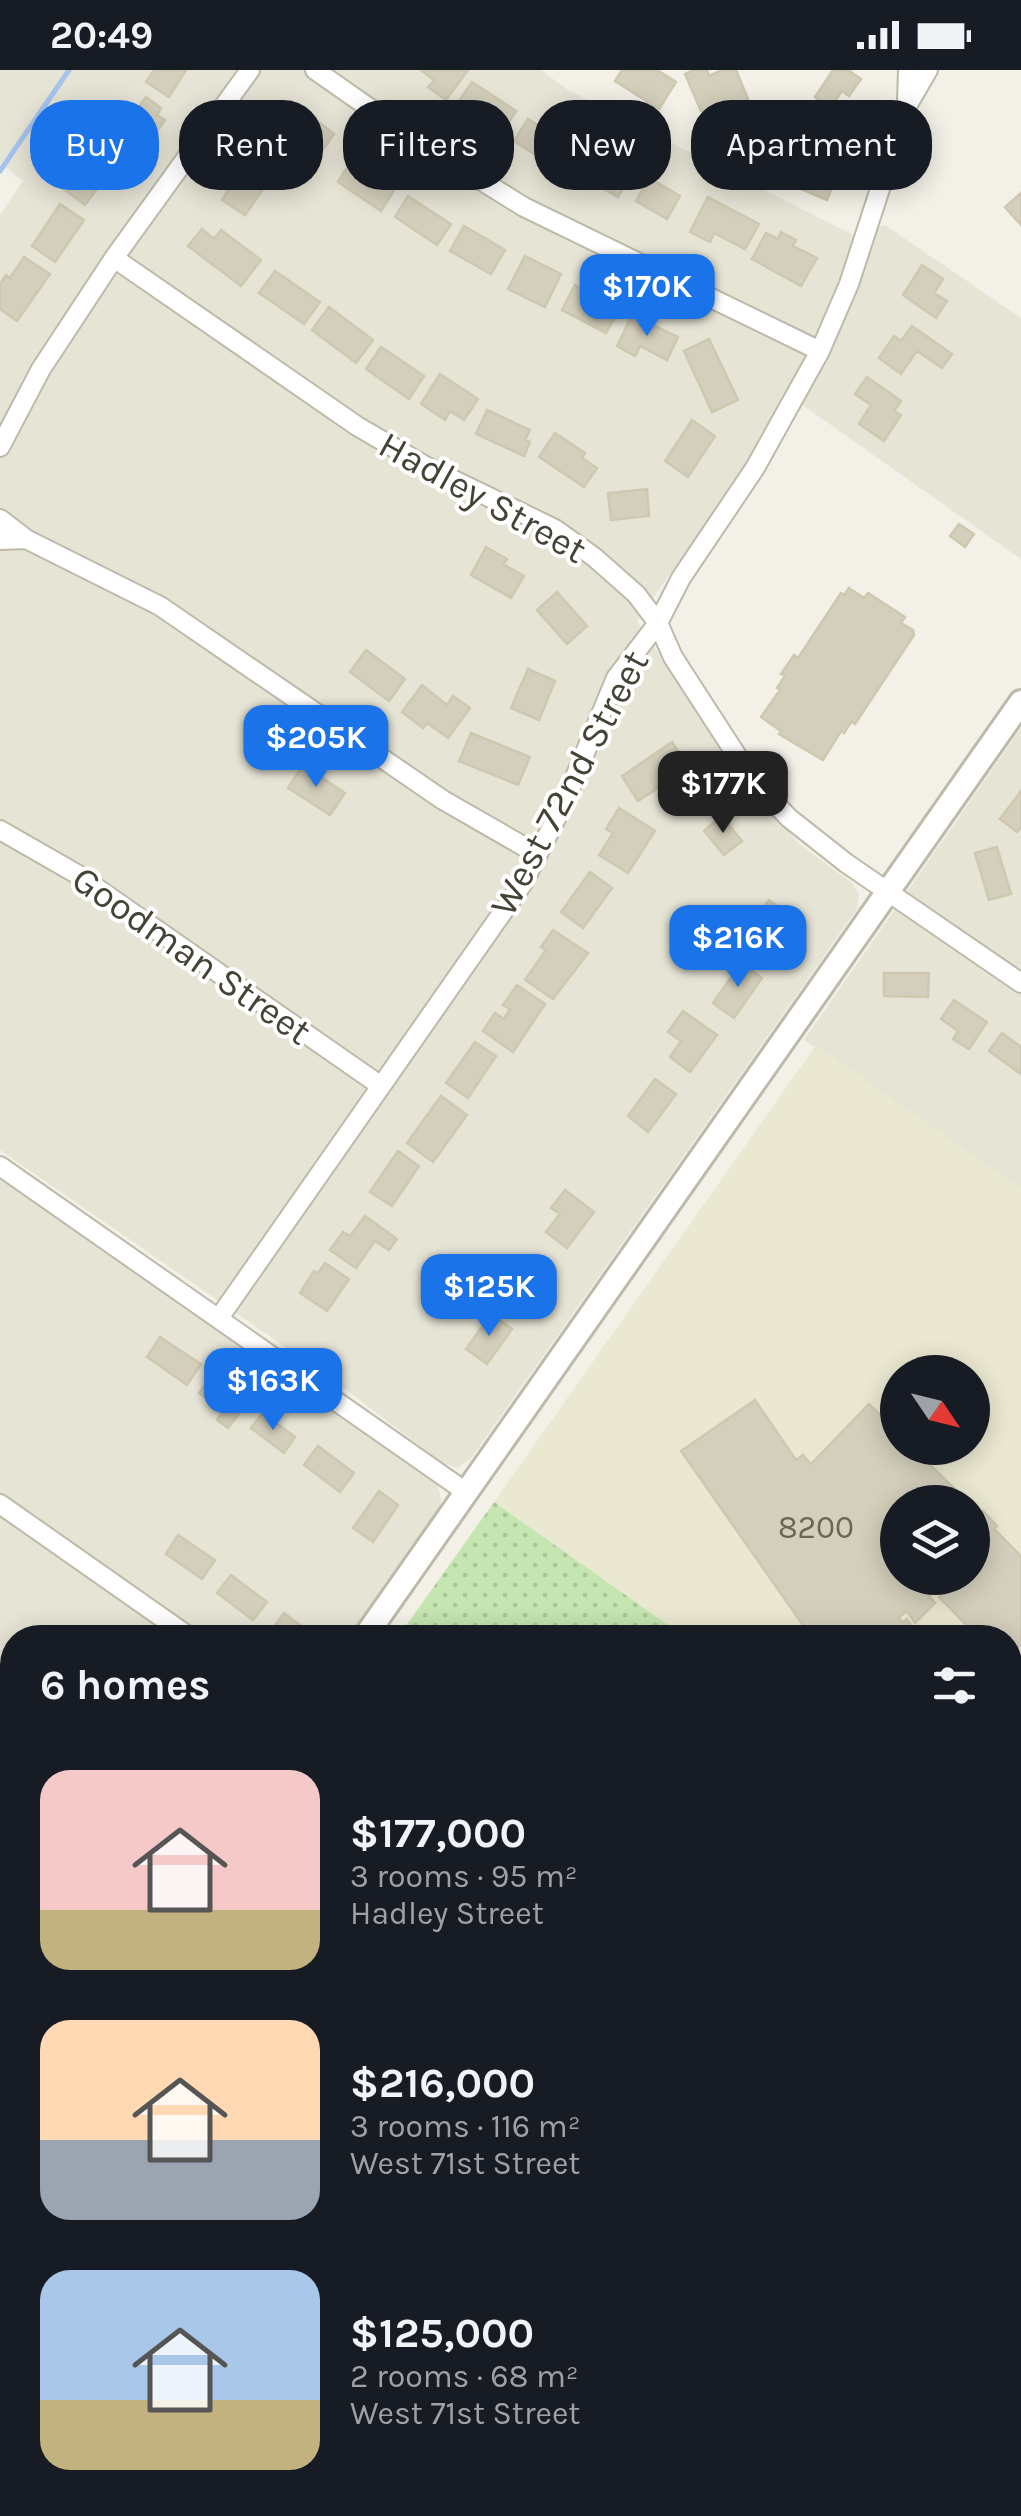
<!DOCTYPE html>
<html lang="en">
<head>
<meta charset="utf-8">
<style>
  :root { --surface:#171b24; --page:#242831; --text:#f1f3f6; --muted:#9ea1a6; --accent:#1a73e8 }
  body { margin:0; font-family:Karla,sans-serif; background:var(--page); color:var(--text); height:100vh; display:flex; flex-direction:column; font-size:38px; white-space:nowrap }
  * { box-sizing:border-box; margin:0 }
  p { font-size:32px; color:var(--muted) }
  .icon { flex:none; width:55px; height:55px; fill:none; stroke:currentColor; stroke-width:2; stroke-linecap:round; stroke-linejoin:round }
  .map { position:relative; flex:1; overflow:hidden }
  .panel { position:absolute; left:0px; top:1555px; width:1022px; height:892px; display:flex; flex-direction:column; background:var(--surface); border-radius:40px 40px 0 0; box-shadow:0 5px 25px #0003 }
  .panel>* { flex:none }
  .guide { position:absolute; left:30px; top:30px; width:962px; height:90px; display:flex; gap:20px }
  .needle { width:65px; rotate:125deg }
  .buttons { position:absolute; left:880px; top:1285px; display:grid; gap:20px }
  .buttons a { display:grid; place-items:center; width:110px; height:110px; border-radius:50%; background:var(--surface); box-shadow:0 5px 25px #0003; font-size:50px }
  .price { position:absolute; translate:-50% -85px; padding:0 22px; border-radius:20px; background:var(--accent); color:#fff; font-size:32px; line-height:65px; filter:drop-shadow(0 2px 5px #0008) }
  .price::after { content:''; position:absolute; left:50%; top:60px; width:30px; height:22px; margin-left:-15px; background:inherit; clip-path:polygon(0 0,100% 0,50% 100%) }
  .price.active { background:#222; color:#fff }
  ul { padding:0; list-style:none }
  li { display:flex; align-items:center; gap:30px; height:250px; padding:0 40px }
  li span { display:grid; place-items:center; flex:none; width:280px; height:200px; border-radius:30px; color:#555 }
  li>.icon { margin-inline-start:auto }
  span .icon { width:120px; height:120px; fill:#fffc; stroke-width:1 }
  li b { font-size:42px }
  h2 { display:flex; justify-content:space-between; align-items:center; height:120px; padding:0 40px; font-size:42px }
  .chip { padding:0 35px; border-radius:40px; background:var(--surface); box-shadow:0 5px 25px #0003; font-size:35px; line-height:90px }
  .chip.active { background:var(--accent); color:#fff }
  .status { display:flex; justify-content:space-between; align-items:center; height:70px; padding:0 50px; background:var(--surface); direction:ltr }
  .status svg { height:28px; fill:currentColor }
  .map>svg:first-child { display:block }
</style>
</head>
<body>
<div class="status"><b>20:49</b><svg viewBox="0 0 49 12"><path d="M0 12V9h3v3zM5 12V6h3v6zM10 12V3h3v9zM15 12V0h3v12zM26 1h20v11H26zM47 4h2v5h-2z"/></svg></div>
<div class="map">
<svg width="1021" height="2446" viewBox="0 0 1021 2446">
  <defs>
    <pattern id="grass-dots" width="8" height="8" patternUnits="userSpaceOnUse" patternTransform="scale(2.5)"><rect width="8" height="8" fill="#c5e5b1"/><path d="M2 2h.1M6 6h.1" fill="none" stroke="#abc699" stroke-width="1.8" stroke-linecap="round"/></pattern>
  </defs>
  <rect width="100%" height="100%" fill="#f3f1e7"/>
  <path fill="#e6e4d5" d="M0,0H541L568,20L855,166L885,155L1021,248V489L787,324L733,414L637,551L736,699L798,773L852,813L859,825L857,839L470,1390L457,1398L441,1392L336,1312L0,1080V145L23,111L0,93Z
    M1021,658V1119L804,970Z
    M0,1107L437,1414L441,1429L438,1443L349,1567L12,1568V1768L0,1759Z
    M0,1783L12,1792V2049L0,2067Z"/>
  <path fill="#ebe8d1" fill-rule="evenodd" d="M816,975L1021,1119V1805L1010,1797V1568L685,1567L494,1432ZM898,1302H972V1378H898ZM898,1432H972V1508H898Z"/>
  <path fill="url(#grass-dots)" d="M494,1432L685,1567H398Z
    M1010,1797L1021,1805V2446H0V2131L12,2114V2435H1010Z"/>
  <g fill="none" stroke-linecap="round" stroke-linejoin="round">
    <path stroke="#a5c3ed" stroke-width="5" d="M0,101L69,0"/>
  </g>
  <path fill="#d4cfbc" stroke="#cec8b0" stroke-width="2.5" d="M154,0H186L169,27L146,12Z
    M421,0H468L446,30L428,17L434,10Z
    M622,0H657L676,12L659,39L615,11Z
    M694,0H707L709,6L722,0H736L748,29L718,41L715,36L701,41L685,4Z
    M833,0H848L861,9L849,26L842,21L831,37L815,27Z
    M472,12L516,41L501,64L457,34Z
    M146,27L161,38L157,45L165,50L136,89L113,73Z
    M291,31L334,64L318,86L296,71L291,78L269,63Z
    M528,49L555,65L562,54L576,63L555,97L514,71Z
    M798,74L828,87L821,104L835,110L827,130L785,112L791,98L796,100L801,90L792,86Z
    M587,78L632,103L618,127L573,102Z
    M92,81L121,103L115,111L107,105L85,135L64,119Z
    M355,85L396,117L381,141L338,112Z
    M251,86L275,102L245,145L222,130Z
    M649,108L680,126L667,149L636,131Z
    M1021,123V155L1005,137Z
    M408,126L451,154L437,175L395,147Z
    M708,127L759,154L745,179L714,163L710,172L690,162Z
    M60,134L84,150L55,192L32,176Z
    M464,156L505,180L491,204L450,181Z
    M202,159L214,169L221,160L261,190L241,216L188,176Z
    M781,162L796,170L793,176L817,188L801,216L752,189L766,163L778,169Z
    M525,186L561,204L545,237L508,219Z
    M24,187L50,204L17,251L0,239V214L6,205L10,208Z
    M922,195L943,209L934,223L947,231L936,248L903,225Z
    M275,201L320,232L304,254L259,223Z
    M575,215L619,239L606,263L562,240Z
    M329,237L373,270L356,293L312,260Z
    M632,245L678,267L667,290L640,276L635,286L617,276Z
    M912,256L952,284L942,298L917,281L901,304L879,288L894,266L901,271Z
    M709,269L738,330L712,342L684,281Z
    M381,277L424,306L409,329L366,299Z
    M440,304L478,329L464,350L450,341L445,350L421,334Z
    M867,307L901,331L894,341L901,345L884,371L859,354L871,335L855,324Z
    M487,340L530,360L525,370L530,372L524,386L476,364Z
    M692,350L715,366L688,407L665,391Z
    M555,363L585,383L582,388L597,398L584,417L539,387Z
    M647,419L649,446L611,450L608,423Z
    M959,454L974,464L965,477L950,466Z
    M486,477L507,489L503,494L524,506L511,528L471,505Z
    M849,518L864,528L868,523L905,547L901,553L913,560L914,565L855,654L852,651L844,663L841,661L823,690L779,664L781,661L761,647L780,620L777,618L785,606L781,604L794,585L798,588L841,523L844,525Z
    M557,522L587,556L567,574L537,540Z
    M366,580L405,609L389,631L350,602Z
    M528,599L555,611L539,650L511,638Z
    M422,615L447,635L453,626L470,638L448,668L427,653L423,658L402,642Z
    M471,663L530,687L518,715L459,691Z
    M672,672L689,698L638,731L622,706Z
    M303,695L345,723L330,745L288,718Z
    M1021,721V757L1017,762L1000,749Z
    M619,738L655,761L628,803L599,785L613,763L606,759Z
    M721,746L742,771L724,785L704,761Z
    M997,777L1011,824L989,830L975,783Z
    M590,802L612,818L583,858L561,842Z
    M769,830L792,847L772,874L778,879L767,894L733,869L744,855L748,858Z
    M553,860L588,883L553,929L525,910L546,880L541,877Z
    M741,893L762,908L734,948L713,933Z
    M884,903H929L928,927L884,926Z
    M517,915L545,934L513,982L483,961L495,943L504,949L510,939L503,935Z
    M954,930L987,952L969,979L953,969L958,961L941,949Z
    M683,941L717,965L690,1002L670,987L681,971L668,962Z
    M1002,963L1021,977V1004L989,981Z
    M475,972L496,986L468,1028L446,1013Z
    M655,1009L676,1024L648,1062L628,1046Z
    M441,1026L467,1045L433,1092L407,1073Z
    M398,1081L419,1096L392,1136L370,1122Z
    M565,1120L594,1142L567,1178L546,1162L560,1144L551,1138Z
    M365,1146L397,1169L389,1180L375,1171L356,1198L330,1180L343,1162L350,1166Z
    M530,1185L552,1201L528,1233L507,1217Z
    M325,1193L349,1209L327,1241L300,1223L314,1201L318,1203Z
    M491,1244L512,1259L487,1294L466,1279Z
    M160,1267L201,1294L187,1315L147,1287Z
    M214,1303L250,1329L228,1358L217,1350L224,1341L199,1323Z
    M755,1330L796,1390L803,1385L811,1394L869,1334L898,1362V1378H913L968,1432H898V1508H972V1437L980,1444L983,1441L997,1456L994,1459L1021,1486V1574L1010,1585V1568H979L939,1527L943,1523L939,1519L929,1526L935,1533L915,1553L907,1541L899,1547L902,1553L907,1549L920,1568H812L681,1381Z
    M263,1343L295,1367L284,1383L251,1358Z
    M318,1376L354,1403L340,1422L304,1395Z
    M379,1421L398,1435L373,1472L353,1458Z
    M178,1465L215,1490L202,1509L166,1484Z
    M231,1505L267,1532L253,1550L217,1523Z
    M284,1543L317,1568H279L271,1561Z
    M1021,1728V1772L1020,1774L1010,1766V1741Z"/>
  <g fill="none" stroke-linecap="round" stroke-linejoin="round">
    <g stroke="#bebaaa" stroke-width="22">
      <path id="minor" d="M315,0L405,63L524,137L820,281
        M907,31L908,0
        M114,188L357,356L427,397L555,459L594,487L636,524L658,553L673,587L752,709L789,748L846,793L1021,913
        M0,377L41,299L114,188L250,0
        M0,449L26,469L160,536L443,730L537,784
        M0,470L26,469
        M0,760L75,803L381,1016
        M0,1096L466,1422
        M219,1248L523,813L565,731L616,608L658,553L681,508L755,398L820,281L849,214L907,36L928,0
        M0,1434L191,1568"/>
    </g>
    <g stroke="#bebaaa" stroke-width="28">
      <path id="tertiary" d="M364,1568L1021,632
        M0,1773L12,1781
        M0,2086L12,2068"/>
    </g>
    <use href="#minor" stroke="#fff" stroke-width="18"/>
    <use href="#tertiary" stroke="#fff" stroke-width="22"/>
  </g>
  <g text-anchor="middle" stroke-width="8" stroke-linejoin="round" paint-order="stroke">
    <g font-size="32" fill="#696558">
      <text x="816" y="1468">8200</text>
    </g>
    <g font-size="38" fill="#454236" stroke="#fff">
      <text transform="translate(483 427) rotate(29)" y="13">Hadley Street</text>
      <text transform="translate(569 713) rotate(-62)" y="13">West 72nd Street</text>
      <text transform="translate(192 885) rotate(35)" y="13">Goodman Street</text>
    </g>
  </g>
</svg>
<div class="buttons">
<a><svg class="needle" viewBox="-14 -14 28 28"><path d="M0-13l5 13h-10z" fill="#e53935"/><path d="M0 13l5-13h-10z" fill="#9ea1a6"/></svg></a>
<a><svg class="icon" aria-label="layers" viewBox="0 0 24 24"><path d="M12 4l9 5-9 5-9-5zM3 14l9 5 9-5"/></svg></a>
</div>
<b class="price" style="left:647px;top:269px">$170K</b>
<b class="price" style="left:316px;top:720px">$205K</b>
<b class="price active" style="left:723px;top:766px">$177K</b>
<b class="price" style="left:738px;top:920px">$216K</b>
<b class="price" style="left:489px;top:1269px">$125K</b>
<b class="price" style="left:273px;top:1363px">$163K</b>
<div class="guide">
<a class="chip active">Buy</a>
<a class="chip">Rent</a>
<a class="chip">Filters</a>
<a class="chip">New</a>
<a class="chip">Apartment</a>
</div>
<section class="panel">
<h2>6 homes<svg class="icon" aria-label="filters" viewBox="0 0 24 24"><path d="M4 7h16M4 17h16"/><circle cx="9" cy="7" r="2"/><circle cx="15" cy="17" r="2"/></svg></h2>
<ul>
<li><span style="background:linear-gradient(#f6c9c9 70%,#c2b280 0)"><svg class="icon" aria-label="home" viewBox="0 0 24 24"><path d="M3 11l9-7 9 7M6 9v11h12V9"/></svg></span><div><b>$177,000</b><p>3 rooms · 95 m²</p><p>Hadley Street</p></div></li>
<li><span style="background:linear-gradient(#ffd9b3 60%,#9aa5b1 0)"><svg class="icon" aria-label="home" viewBox="0 0 24 24"><path d="M3 11l9-7 9 7M6 9v11h12V9"/></svg></span><div><b>$216,000</b><p>3 rooms · 116 m²</p><p>West 71st Street</p></div></li>
<li><span style="background:linear-gradient(#a9c7e8 65%,#c2b280 0)"><svg class="icon" aria-label="home" viewBox="0 0 24 24"><path d="M3 11l9-7 9 7M6 9v11h12V9"/></svg></span><div><b>$125,000</b><p>2 rooms · 68 m²</p><p>West 71st Street</p></div></li>
</ul>
</section>
</div>
</body>
</html>
